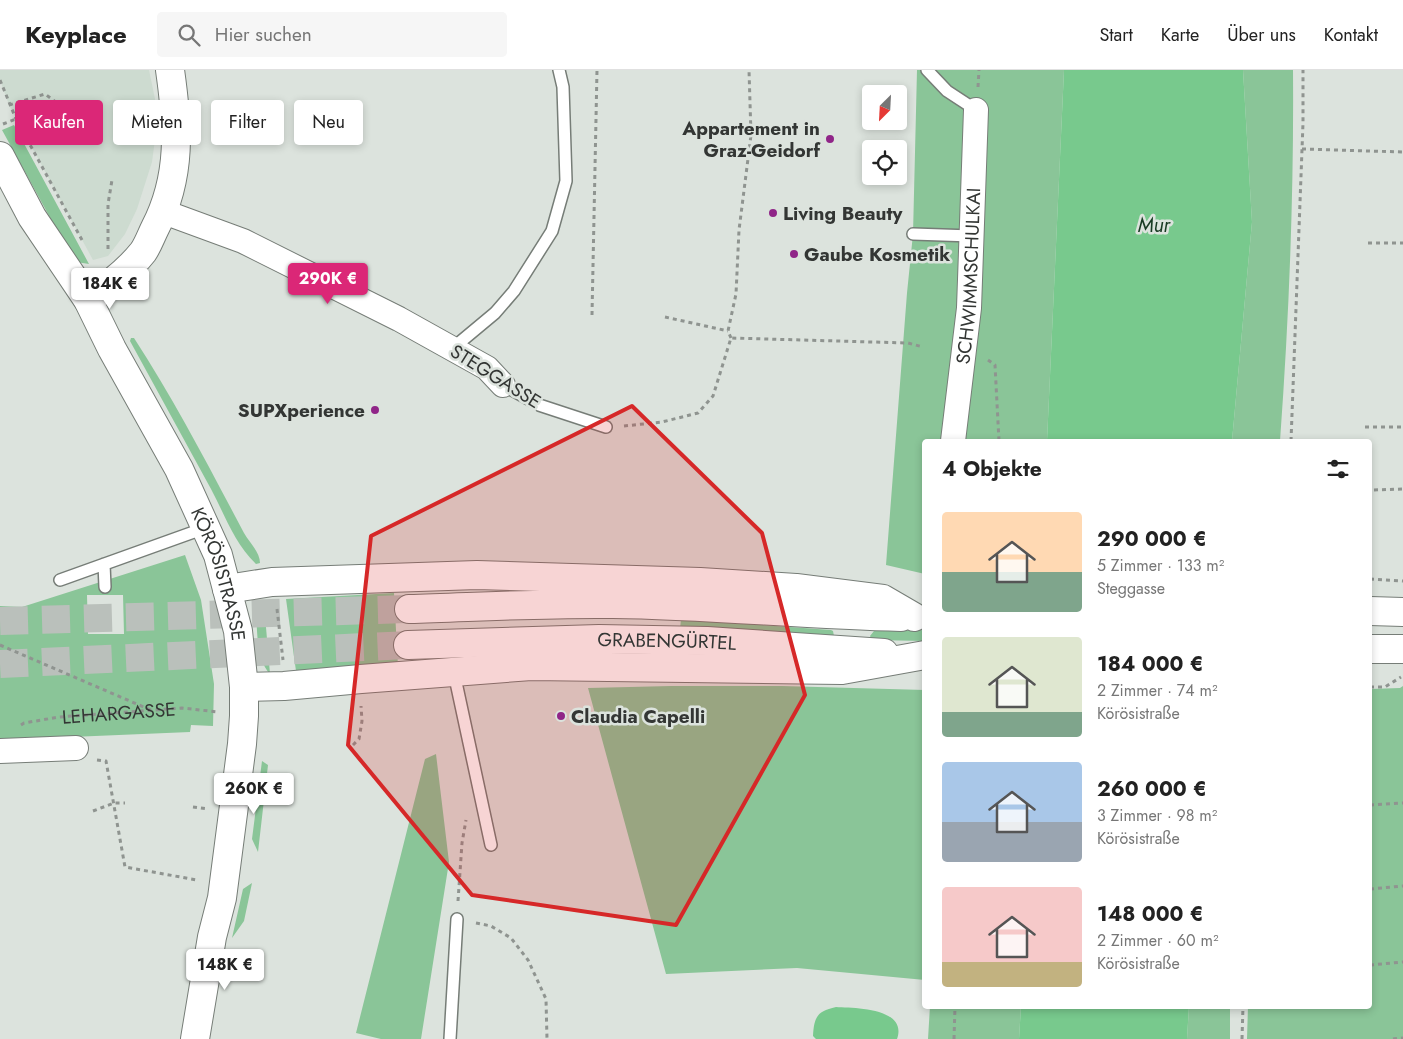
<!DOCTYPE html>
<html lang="de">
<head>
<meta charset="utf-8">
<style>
  :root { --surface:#fff; --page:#f6f6f6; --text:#222; --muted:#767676; --line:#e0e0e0; --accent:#db2777 }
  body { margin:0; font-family:Jost,sans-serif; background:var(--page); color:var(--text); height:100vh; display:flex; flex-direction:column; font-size:19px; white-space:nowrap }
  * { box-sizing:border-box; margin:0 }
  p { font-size:16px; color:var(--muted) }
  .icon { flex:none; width:28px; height:28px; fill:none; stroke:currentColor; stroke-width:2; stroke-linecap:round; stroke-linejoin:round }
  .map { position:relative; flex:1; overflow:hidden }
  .details { position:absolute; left:922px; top:369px; width:450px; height:570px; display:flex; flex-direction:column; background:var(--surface); border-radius:5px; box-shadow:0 2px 8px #0003 }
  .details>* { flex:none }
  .guide { position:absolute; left:15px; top:30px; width:475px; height:45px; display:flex; gap:10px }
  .needle { width:32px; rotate:204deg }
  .tools { position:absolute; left:862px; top:15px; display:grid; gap:10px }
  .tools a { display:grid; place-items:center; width:45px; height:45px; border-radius:5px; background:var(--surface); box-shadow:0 2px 8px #0003; font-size:25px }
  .price { position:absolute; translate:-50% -42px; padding:0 11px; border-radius:5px; background:#fff; color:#222; font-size:16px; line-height:32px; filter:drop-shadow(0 1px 2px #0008) }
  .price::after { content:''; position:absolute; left:50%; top:30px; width:15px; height:11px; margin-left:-8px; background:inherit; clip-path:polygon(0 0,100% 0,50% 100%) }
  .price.current { background:var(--accent); color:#fff }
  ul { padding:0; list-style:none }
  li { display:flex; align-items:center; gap:15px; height:125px; padding:0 20px }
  li span { display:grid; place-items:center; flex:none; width:140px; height:100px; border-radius:5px; color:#555 }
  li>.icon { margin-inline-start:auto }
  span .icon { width:60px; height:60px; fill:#fffc; stroke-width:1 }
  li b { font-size:21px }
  h2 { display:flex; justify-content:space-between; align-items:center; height:60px; padding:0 20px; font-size:21px }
  .pill { padding:0 18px; border-radius:5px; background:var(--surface); box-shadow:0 2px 8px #0003; font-size:18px; line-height:45px }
  .pill.current { background:var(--accent); color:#fff }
  header { display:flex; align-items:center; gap:30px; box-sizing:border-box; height:70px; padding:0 25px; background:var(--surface); border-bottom:1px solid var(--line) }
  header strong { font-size:24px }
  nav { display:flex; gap:28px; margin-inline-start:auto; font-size:18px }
  .search { width:350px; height:45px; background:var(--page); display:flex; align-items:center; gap:12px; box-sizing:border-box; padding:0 18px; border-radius:5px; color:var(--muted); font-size:19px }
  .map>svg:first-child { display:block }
</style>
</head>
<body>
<header>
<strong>Keyplace</strong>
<div class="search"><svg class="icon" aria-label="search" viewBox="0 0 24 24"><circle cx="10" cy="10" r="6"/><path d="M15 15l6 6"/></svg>Hier suchen</div>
<nav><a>Start</a><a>Karte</a><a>Über uns</a><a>Kontakt</a></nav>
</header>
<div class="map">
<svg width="1403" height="969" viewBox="0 0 1403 969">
  <rect width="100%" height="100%" fill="#dce3dd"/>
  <path fill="#cddbd0" d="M0,0H149L155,29L156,62L152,92L137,139L125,164L108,186L93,190L9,35L0,10Z"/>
  <path fill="#8ac598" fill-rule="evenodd" d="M917,0H1064L1047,371H925V504L886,495L907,223L913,164Z
    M1243,0H1293C1294,124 1289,247 1280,371H1232L1252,152Z
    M14,55L89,194L76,192L70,184L2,60Z
    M131,268H134C175,331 209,397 244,463C249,472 260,482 260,493L256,494C234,473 225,445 211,419C184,370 157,320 130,271Z
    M185,485L201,530L214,614L213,656L191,655L190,662L0,670V536L22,537ZM87,525H123L124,564H88Z
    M394,523L398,597L296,601L286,529Z
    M264,534L270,604C256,588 258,566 256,546L258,539Z
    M681,549L831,560L833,561L834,566L680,559Z
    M925,560V571L872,570L870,566L874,561Z
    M671,616H782L925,620V910L797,898L666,904L588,618Z
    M1403,616V969H1247L1248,936H1370V619L1400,618Z
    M436,684L449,792L421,969H381L356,963L425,689Z
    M262,691L268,695L258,782L252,769Z
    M252,813L244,851L232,868L243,819Z
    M930,936H1021L1019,969H928Z
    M1189,936H1230V969H1187Z"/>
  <path fill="#78c98d" d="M1064,0H1243L1252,152L1232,371H1047Z
    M1021,936H1189L1187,969H1019Z
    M836,937C855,938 908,938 897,969H816L813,966C814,946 818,941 836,937Z"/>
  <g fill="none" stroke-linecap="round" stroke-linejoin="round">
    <path stroke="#bac0bb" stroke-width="28" stroke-dasharray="28 14" stroke-linecap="butt" d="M0,551L409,539
      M0,594L408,575"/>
    <g stroke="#767d77" stroke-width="14">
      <path id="service" d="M927,0L947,21L976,40
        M913,164L972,166
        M453,278L495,243L514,221L552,161L566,111L563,17L559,0
        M503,315L539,335L606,357
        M104,494L105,517
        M60,510L205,458
        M454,603L491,775
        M450,969L457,849"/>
    </g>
    <g stroke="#767d77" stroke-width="26">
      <g id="minor">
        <path d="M164,142L243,171L399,249L487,298L503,315"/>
        <path id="s2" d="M953,371L969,238L976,40"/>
        <path d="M0,681L76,678"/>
      </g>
    </g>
    <g stroke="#767d77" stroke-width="30">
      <g id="tertiary">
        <path id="s3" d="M0,86L32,147L88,230L112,279L179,399L218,485L238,561L244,617V646L242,674L222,828L212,867L195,969"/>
        <path d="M88,230C107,217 128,201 143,182C148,175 151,166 155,158C182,106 178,56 170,0"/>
      </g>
    </g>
    <g stroke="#767d77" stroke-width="30">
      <g id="primary">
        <path d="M227,519L272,512L477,505L700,512L796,518L883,529L914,547"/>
        <path d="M409,539C477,537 546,533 613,534C709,535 805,545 901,547"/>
        <path d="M1370,541L1403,542"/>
        <path id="s4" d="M408,575L599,569L707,571L884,583"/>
        <path d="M1370,579H1403"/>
        <path d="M244,617L284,616L361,609L531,596L842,600L925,585"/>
      </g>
    </g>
    <g stroke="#8f9490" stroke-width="3" stroke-dasharray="4 4" stroke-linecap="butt">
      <path d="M0,10L16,49L82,170"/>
      <path d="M978,17L979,0"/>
      <path d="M9,35L45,24L57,33"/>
      <path d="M3,54L16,49"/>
      <path d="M1302,79L1403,82"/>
      <path d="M1368,173H1403"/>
      <path d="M108,179V134L112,110"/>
      <path d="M592,245L597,0"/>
      <path d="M665,247L728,261"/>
      <path d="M731,268L728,261L736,224L739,160L751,65L749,0"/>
      <path d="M988,290L995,295L999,371"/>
      <path d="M624,356L662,352L698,343L713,326L731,268L908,273L923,277"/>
      <path d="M1365,357H1403"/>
      <path d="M1291,371L1303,53V0"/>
      <path d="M1374,420L1403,419"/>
      <path d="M1370,509L1403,511"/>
      <path d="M277,539L283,590"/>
      <path d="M0,575L153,641"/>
      <path d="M1370,617H1385L1401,607"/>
      <path id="s1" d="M21,655L24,653L59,647L182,638L218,642"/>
      <path d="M353,675L359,669L362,651L361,636"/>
      <path d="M97,690L106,691L125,797L197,810"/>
      <path d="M1370,735L1403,733"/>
      <path d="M193,737L208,739"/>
      <path d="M93,741L114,733H125"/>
      <path d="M1370,819L1403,816"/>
      <path d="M458,831L462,773L466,750"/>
      <path d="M476,853L491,856L511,868L528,890L546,929L547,969"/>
      <path d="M1370,895L1403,892"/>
      <path d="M954,969L955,936"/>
      <path d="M1242,969L1243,936"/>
      <path d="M1393,969L1403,968"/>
    </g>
    <use href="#service" stroke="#fff" stroke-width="11"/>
    <use href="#minor" stroke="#fff" stroke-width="24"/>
    <use href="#tertiary" stroke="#fff" stroke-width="28"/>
    <use href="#primary" stroke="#fff" stroke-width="28"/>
  </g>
  <path fill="#d62828" fill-opacity="0.2" stroke="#d62828" stroke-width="4" stroke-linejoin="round" d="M632,336L762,463L805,625L676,855L472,825L348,675L371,466Z"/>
  <g fill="#902588" stroke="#dce3dd" stroke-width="2">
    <circle cx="830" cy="69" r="5"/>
    <circle cx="773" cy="143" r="5"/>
    <circle cx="794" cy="184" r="5"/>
    <circle cx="375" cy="340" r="5"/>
    <circle cx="561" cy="646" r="5"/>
  </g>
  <g text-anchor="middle" stroke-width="5" stroke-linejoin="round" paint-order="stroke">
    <g font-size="19" font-weight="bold" fill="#333634" stroke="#dce3dd" text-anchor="start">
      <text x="820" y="65" text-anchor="end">Appartement in<tspan x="820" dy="22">Graz-Geidorf</tspan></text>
      <text x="783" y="150">Living Beauty</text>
      <text x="804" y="191">Gaube Kosmetik</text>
      <text x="365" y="347" text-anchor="end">SUPXperience</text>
      <text x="571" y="653">Claudia Capelli</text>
    </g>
    <g font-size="19" fill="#333634" stroke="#dce3dd">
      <text dy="7" stroke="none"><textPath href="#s2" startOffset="166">SCHWIMMSCHULKAI</textPath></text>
      <text transform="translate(496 306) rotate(32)" y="7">STEGGASSE</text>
      <text dy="7" stroke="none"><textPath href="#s3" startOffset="474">KÖRÖSISTRASSE</textPath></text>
      <text dy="7" stroke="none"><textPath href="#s4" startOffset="259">GRABENGÜRTEL</textPath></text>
      <text dy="7" stroke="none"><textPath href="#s1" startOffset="99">LEHARGASSE</textPath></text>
    </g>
    <g font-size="20" font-style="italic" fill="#183b23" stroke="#dce3dd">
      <text x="1154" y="162">Mur</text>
    </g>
  </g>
</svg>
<div class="tools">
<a><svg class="needle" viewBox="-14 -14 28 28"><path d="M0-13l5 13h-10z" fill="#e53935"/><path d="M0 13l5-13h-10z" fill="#767676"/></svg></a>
<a><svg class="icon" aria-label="locate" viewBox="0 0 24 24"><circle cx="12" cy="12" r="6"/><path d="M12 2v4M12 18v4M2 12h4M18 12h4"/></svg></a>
</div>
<b class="price current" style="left:328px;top:235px">290K €</b>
<b class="price" style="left:110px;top:240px">184K €</b>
<b class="price" style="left:254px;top:745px">260K €</b>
<b class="price" style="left:225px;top:921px">148K €</b>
<div class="guide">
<a class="pill current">Kaufen</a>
<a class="pill">Mieten</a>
<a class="pill">Filter</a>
<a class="pill">Neu</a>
</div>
<section class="details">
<h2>4 Objekte<svg class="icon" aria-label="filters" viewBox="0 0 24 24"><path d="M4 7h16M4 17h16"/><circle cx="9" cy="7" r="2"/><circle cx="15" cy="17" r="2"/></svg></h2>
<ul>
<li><span style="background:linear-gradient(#ffd9b3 60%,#7fa58c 0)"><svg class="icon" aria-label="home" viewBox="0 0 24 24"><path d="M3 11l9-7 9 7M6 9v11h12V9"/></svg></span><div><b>290 000 €</b><p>5 Zimmer · 133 m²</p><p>Steggasse</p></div></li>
<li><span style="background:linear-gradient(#dfe7d0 75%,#7fa58c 0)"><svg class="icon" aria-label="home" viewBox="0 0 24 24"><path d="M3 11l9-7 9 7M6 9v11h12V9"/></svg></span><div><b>184 000 €</b><p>2 Zimmer · 74 m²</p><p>Körösistraße</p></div></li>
<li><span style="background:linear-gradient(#a9c7e8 60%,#9aa5b1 0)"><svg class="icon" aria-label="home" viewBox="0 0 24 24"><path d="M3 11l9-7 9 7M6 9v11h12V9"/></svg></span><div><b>260 000 €</b><p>3 Zimmer · 98 m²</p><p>Körösistraße</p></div></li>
<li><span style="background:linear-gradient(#f6c9c9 75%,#c2b280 0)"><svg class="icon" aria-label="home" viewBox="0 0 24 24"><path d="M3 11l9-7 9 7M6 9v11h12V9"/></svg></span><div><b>148 000 €</b><p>2 Zimmer · 60 m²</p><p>Körösistraße</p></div></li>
</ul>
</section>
</div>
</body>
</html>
